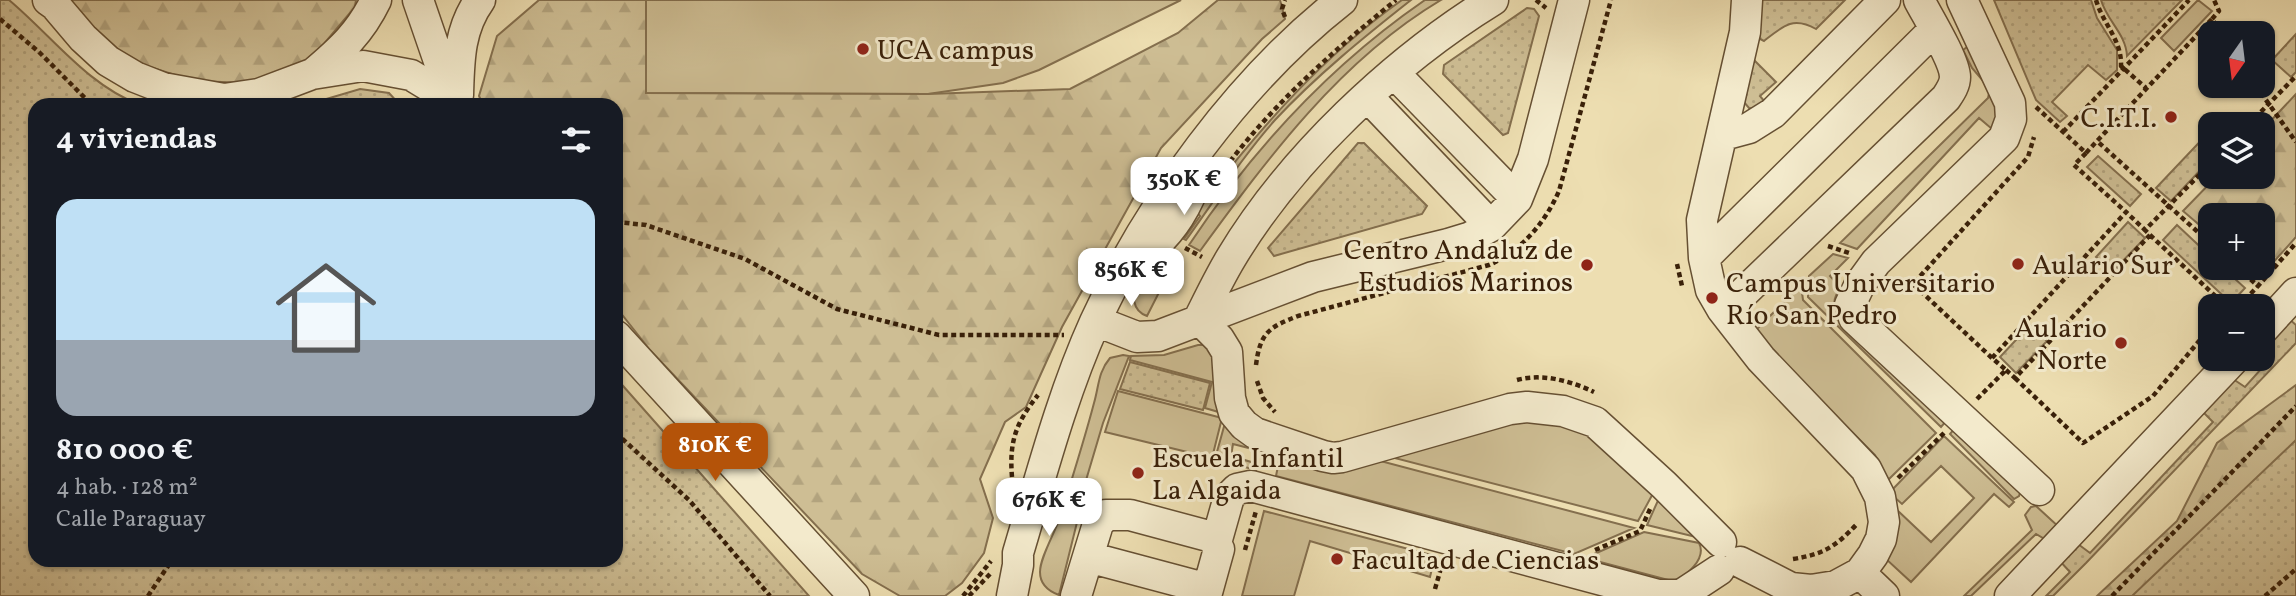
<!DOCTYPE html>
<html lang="es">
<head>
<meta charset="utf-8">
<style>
  :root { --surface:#171b24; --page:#20242c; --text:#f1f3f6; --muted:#9ea1a6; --accent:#b45309 }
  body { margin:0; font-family:Vollkorn,serif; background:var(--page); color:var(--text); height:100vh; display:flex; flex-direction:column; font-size:26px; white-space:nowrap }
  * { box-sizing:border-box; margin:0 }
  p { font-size:23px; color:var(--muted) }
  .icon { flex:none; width:38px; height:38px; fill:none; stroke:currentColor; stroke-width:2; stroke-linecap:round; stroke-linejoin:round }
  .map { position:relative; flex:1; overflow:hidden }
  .side { position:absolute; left:28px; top:98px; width:595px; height:469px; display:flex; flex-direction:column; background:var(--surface); border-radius:21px; box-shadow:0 2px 5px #0004 }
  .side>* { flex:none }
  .needle { width:46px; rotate:194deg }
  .fabs { position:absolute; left:2198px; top:21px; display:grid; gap:14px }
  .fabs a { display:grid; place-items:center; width:77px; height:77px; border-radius:14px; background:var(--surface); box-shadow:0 2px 5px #0004; font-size:35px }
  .price { position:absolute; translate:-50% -60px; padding:0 16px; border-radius:14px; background:#fff; color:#222; font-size:23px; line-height:46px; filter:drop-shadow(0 2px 4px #0008) }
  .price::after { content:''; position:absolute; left:50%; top:42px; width:21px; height:16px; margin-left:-10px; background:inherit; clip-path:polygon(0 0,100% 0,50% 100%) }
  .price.selected { background:var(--accent); color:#fff }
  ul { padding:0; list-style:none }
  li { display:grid; align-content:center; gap:14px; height:371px; padding:0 28px }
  li span { display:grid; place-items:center; height:217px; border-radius:21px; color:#555 }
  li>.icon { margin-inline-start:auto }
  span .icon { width:126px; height:126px; fill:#fffc; stroke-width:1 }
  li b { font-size:30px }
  h2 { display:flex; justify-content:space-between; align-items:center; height:84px; padding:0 28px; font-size:30px }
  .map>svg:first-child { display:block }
</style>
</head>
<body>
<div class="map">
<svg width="2296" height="596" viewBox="0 0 2296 596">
  <defs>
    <pattern id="forest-firs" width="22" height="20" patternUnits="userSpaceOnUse" patternTransform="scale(1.75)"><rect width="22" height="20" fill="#cebe94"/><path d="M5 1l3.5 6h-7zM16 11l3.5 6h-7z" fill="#b2a37e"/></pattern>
    <pattern id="park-dots" width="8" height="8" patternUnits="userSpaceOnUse" patternTransform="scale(1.75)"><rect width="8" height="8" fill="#cebe94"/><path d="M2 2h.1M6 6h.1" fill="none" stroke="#b2a37e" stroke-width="1.8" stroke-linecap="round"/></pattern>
  </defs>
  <rect width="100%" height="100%" fill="#eddeb1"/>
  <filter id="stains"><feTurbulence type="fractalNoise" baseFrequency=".00286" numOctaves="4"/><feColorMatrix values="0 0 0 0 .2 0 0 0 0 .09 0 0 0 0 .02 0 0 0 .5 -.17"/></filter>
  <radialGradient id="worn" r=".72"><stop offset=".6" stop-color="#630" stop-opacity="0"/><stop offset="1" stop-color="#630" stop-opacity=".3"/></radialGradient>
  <path fill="#cebe94" stroke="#846f4e" stroke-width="2" d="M646,0H1181L1039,70L1003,83L928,94L645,93Z
    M1402,0H1411C1364,37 1316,76 1275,120C1242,157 1215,200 1186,240L1184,239L1200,216L1196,211C1256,133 1321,57 1402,0Z
    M1425,0H1441C1340,60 1268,158 1200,251L1189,245C1253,149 1329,66 1425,0Z
    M2198,0L2212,11L2174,51L2161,38Z
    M1967,47L1976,48L2002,107L1992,129L1979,118L1857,249L1840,243L1988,98L1990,89L1972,68L1963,50Z
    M1173,249L1179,253L1147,316C1133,311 1129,294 1142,285C1147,282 1153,281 1159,279Z
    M1833,254L1848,258L1830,276L1841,288C1833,297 1832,306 1838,316L1947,420L1941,427L1808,297L1809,276Z
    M1801,285L1803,300L1936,433L1888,480L1875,455L1758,338L1756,330Z
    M1198,345H1206L1213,350L1222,413L1205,408L1212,382L1130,360L1131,356L1164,355Z
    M1123,355L1129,356L1103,423L1084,487L1085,490L1059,595C1048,591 1040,584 1040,572C1040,557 1055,533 1060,517C1072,479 1084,441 1094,403C1099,386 1098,372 1110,358Z
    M1118,391L1222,418L1212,458L1105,432Z
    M1519,415L1585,426L1656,488L1638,521L1383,455Z
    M1225,423L1268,453L1233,444L1231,456L1258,464L1256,470L1215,459Z
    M1955,428L2021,490L2019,496L2014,499L1950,434Z
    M1944,436L2014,502L2009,507L1994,494L1911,582L1886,559L1896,509L1931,542L1974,498L1941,466L1902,504L1893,496L1891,491Z
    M1280,456L1373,459L1634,528L1574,554L1276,476Z
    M1660,496L1700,538L1647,525Z
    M2036,506L2060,528L2048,541L2036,534L1971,596H1964L2032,530L2025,515L2031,507Z
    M1264,511L1435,556L1430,577L1310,541L1294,596H1242Z
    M1644,532L1699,543C1707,558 1686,578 1672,581L1585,558Z"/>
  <path fill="url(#forest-firs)" stroke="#846f4e" stroke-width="2" d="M68,0H356L355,7L307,64L250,83L194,81L134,62L93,30Z
    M539,0H646V93L928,94L1070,89L1178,33L1218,0H1280L1285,19L1262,39L1161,148L1062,327L1026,407L1005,422L980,479L993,518L984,553L962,583L945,596H900L862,574L650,350L616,307V105H483L479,96L497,36Z
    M2296,94V237L2261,276L2250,268H2263V215H2210V234L2183,211L2216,177H2263V129Z
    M2296,385V596H2097L2177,521L2217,443Z"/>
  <path fill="url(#park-dots)" stroke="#846f4e" stroke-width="2" d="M0,0H9C53,37 86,84 140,105H35V560H616V378L809,596H0Z
    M1757,0H1845L1816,29C1793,16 1783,26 1764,41L1756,37Z
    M1994,0H2091L2097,18L2117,50V70L2106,80L2088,65L2052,102L2067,116L2060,122L2036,100Z
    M2101,0H2182L2127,56C2126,34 2107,21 2101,0Z
    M1527,8L1534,9L1539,16L1508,133L1503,135L1443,74L1444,65Z
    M2296,34V72L2291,77L2272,60Z
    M1752,58L1776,82L1760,96L1765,102L1756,109L1749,108L1743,101Z
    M360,89L389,93L400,105H306Z
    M2210,131V160L2171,201L2156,188Z
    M1358,143H1364L1427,206L1422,214L1274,256L1268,248Z
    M2098,156L2141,194L2130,206L2087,167Z
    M2128,222L2145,238L2112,272L2096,257Z
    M2177,225L2210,256V268H2223L2245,288L2231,303L2163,240Z
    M2288,318L2296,325V343L2086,563L2053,596H2046L2070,572L2058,559L2074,541L2090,553L2213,422L2202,411L2233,379L2245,387L2271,358L2263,350V346Z
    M2030,325L2047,341L2016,373L2000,357Z
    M1130,362L1210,383L1203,410L1120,389Z
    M2296,440V596H2132Z"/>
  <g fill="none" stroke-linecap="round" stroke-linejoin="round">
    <g stroke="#665033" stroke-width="33">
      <path id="minor" d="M48,0L55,5L83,38L108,61L135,77L163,88L224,99L259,94L312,74L363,66L411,75L457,103
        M418,0L440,64L458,105
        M1962,0L2010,103L2011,119L2004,138L1876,262L1860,284L1850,305L1854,318L2039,490
        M314,73C341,50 360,33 376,0
        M1394,73L1517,199
        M458,95C459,61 459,29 480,0
        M1368,97L1491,226
        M1723,135L1749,128L1773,113L1885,0
        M1143,255C1173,233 1189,204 1200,170
        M1704,258L1934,30
        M1722,309L1735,301L1946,98C1950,92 1955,85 1955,77C1955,61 1928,17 1919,0
        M1199,319L1219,339L1227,352L1230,398L1234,413L1244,425L1255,433L1323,456L1333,458L1342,457L1510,409L1527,407L1563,411L1595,422L1664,485L1721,542
        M1199,319C1209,299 1219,278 1231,258C1291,158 1394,61 1493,0
        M1096,321L1137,337L1158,336L1313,277L1448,244L1471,237L1491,226L1517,199L1533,159L1574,0
        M2263,329L2296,293
        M616,336L854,596
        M1216,543L1229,497L1237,489L1251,486L1658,595H1681L1719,570
        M1088,557L1208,589
        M1740,562L1791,588L1811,590L1836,586L1860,573L1873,555L1881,539L1884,522L1880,497L1866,469L1761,359L1722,309L1711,290L1704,258L1702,220L1745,32L1747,0
        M1860,573L1884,596
        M1012,596L1018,565V553C1041,476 1062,395 1095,322C1149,204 1241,79 1342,0
        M1076,596L1098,524L1106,515H1130L1212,537L1219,549L1206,596
        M2010,596L2234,359"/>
    </g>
    <path stroke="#392009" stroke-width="4.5" stroke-dasharray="5 3.5" stroke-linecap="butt" d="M1536,0L1546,8
      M2096,0C2103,24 2122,40 2121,66L2146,88
      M1285,17L1282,9L1285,0
      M0,19L39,52L92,105
      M2212,19L2219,11L2214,0
      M2256,86L2296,142
      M2036,107L2086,153L2074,165L2126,212
      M2249,124L2296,76
      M2063,132L2189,0
      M2086,153L2097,141
      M1225,168C1273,104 1333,51 1396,0
      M616,222L646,225L745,259L837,309L939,335H1064
      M2150,235L2226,306
      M2210,243L2097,141L2212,19L2222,33
      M1828,246L1852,254
      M1185,248L1202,257
      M1677,264L1682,286
      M2238,268L2258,286L2296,243
      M2239,306L2258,286
      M1992,358L1913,284L2028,157L2034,137
      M1256,365C1260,333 1269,327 1298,316L1489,265C1521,251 1545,223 1559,191L1611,0
      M2006,370L2015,378L2150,235L2145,230
      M2015,378L2083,443L2153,396L2210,328
      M1517,380C1542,373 1571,381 1594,392
      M1257,381L1263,398L1275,412
      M1977,399L2006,370L1992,358L2126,212L2145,230L2210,164
      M616,433L689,500L770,596
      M1012,477C1009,441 1016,423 1038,395
      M1898,478L1944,433
      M1245,550L1256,511
      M1595,550L1640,531L1651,507
      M1793,559C1824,554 1835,547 1857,524
      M1435,589L1443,561
      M148,596L172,560
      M963,596L991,561
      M969,596L990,574
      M2112,596L2296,406
      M2265,596L2296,569"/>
    <use href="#minor" stroke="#f3eacc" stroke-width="30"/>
  </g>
  <g fill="#8f2418" stroke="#f3eacc" stroke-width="2.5">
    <circle cx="863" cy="49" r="7"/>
    <circle cx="2171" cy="117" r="7"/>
    <circle cx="2018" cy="264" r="7"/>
    <circle cx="1587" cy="265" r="7"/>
    <circle cx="1712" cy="298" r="7"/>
    <circle cx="2121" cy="343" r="7"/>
    <circle cx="1138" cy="473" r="7"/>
    <circle cx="1337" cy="559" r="7"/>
  </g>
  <g text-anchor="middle" stroke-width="6" stroke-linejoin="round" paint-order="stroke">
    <g font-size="28" fill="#392009" stroke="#f3eacc" text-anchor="start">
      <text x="877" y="59">UCA campus</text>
      <text x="2157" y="127" text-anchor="end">C.I.T.I.</text>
      <text x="1573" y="259" text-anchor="end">Centro Andaluz de<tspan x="1573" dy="32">Estudios Marinos</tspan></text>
      <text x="2032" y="274">Aulario Sur</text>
      <text x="1726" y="292">Campus Universitario<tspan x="1726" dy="32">Río San Pedro</tspan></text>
      <text x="2107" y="337" text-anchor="end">Aulario<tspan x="2107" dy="32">Norte</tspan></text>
      <text x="1152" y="467">Escuela Infantil<tspan x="1152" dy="32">La Algaida</tspan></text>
      <text x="1351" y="569">Facultad de Ciencias</text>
    </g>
  </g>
  <rect width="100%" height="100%" filter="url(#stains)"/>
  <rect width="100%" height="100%" fill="url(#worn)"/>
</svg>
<div class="fabs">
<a><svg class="needle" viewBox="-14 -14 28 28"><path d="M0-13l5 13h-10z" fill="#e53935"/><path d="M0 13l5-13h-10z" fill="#9ea1a6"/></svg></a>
<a><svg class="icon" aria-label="layers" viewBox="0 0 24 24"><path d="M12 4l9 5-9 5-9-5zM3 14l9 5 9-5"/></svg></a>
<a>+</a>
<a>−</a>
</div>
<b class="price" style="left:1184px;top:217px">350K €</b>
<b class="price" style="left:1131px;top:308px">856K €</b>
<b class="price selected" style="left:715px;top:483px">810K €</b>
<b class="price" style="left:1049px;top:538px">676K €</b>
<section class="side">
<h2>4 viviendas<svg class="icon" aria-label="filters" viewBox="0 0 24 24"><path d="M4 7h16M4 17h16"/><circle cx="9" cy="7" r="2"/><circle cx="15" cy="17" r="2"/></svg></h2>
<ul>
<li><span style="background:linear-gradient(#bfe0f5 65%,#9aa5b1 0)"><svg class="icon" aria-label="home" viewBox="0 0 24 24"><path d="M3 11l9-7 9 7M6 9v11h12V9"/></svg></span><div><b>810 000 €</b><p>4 hab. · 128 m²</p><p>Calle Paraguay</p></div></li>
</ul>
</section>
</div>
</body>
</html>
